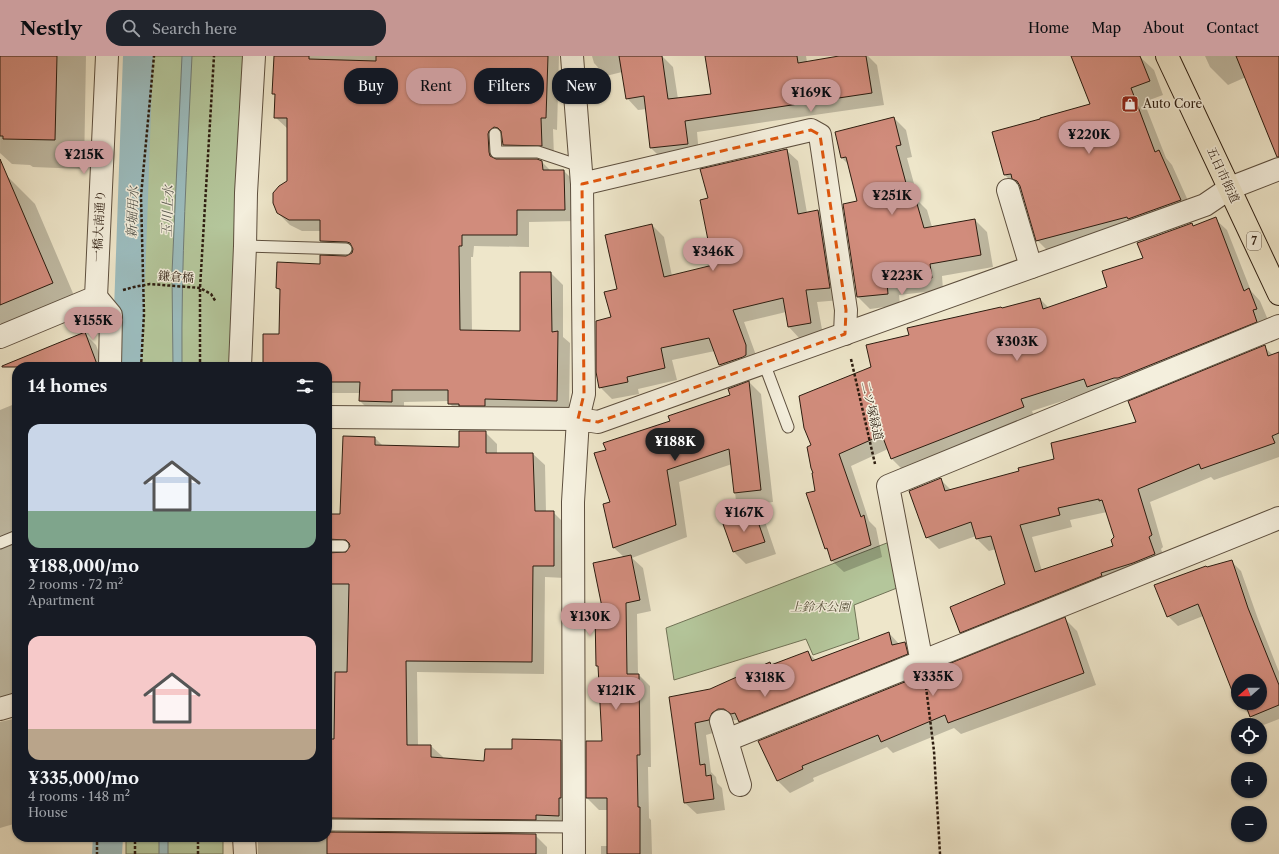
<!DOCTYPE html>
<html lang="en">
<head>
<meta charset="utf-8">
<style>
  :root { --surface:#171b24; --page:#20242c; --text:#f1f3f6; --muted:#9ea1a6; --accent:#c59692 }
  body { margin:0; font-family:"Libre Caslon Text","Noto Serif JP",serif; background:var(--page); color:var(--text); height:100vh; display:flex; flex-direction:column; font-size:15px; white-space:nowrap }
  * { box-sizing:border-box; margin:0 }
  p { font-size:13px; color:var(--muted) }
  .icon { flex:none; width:22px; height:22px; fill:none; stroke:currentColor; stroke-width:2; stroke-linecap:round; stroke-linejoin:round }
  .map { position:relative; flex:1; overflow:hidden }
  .sheet { position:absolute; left:12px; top:306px; width:320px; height:480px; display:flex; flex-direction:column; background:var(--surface); border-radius:16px; box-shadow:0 1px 3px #0004 }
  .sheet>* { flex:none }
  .banner { position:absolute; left:344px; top:12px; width:380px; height:36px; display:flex; gap:8px }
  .needle { width:26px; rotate:249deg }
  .tools { position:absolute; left:1231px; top:618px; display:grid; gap:8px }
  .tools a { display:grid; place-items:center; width:36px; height:36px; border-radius:50%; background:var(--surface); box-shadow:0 1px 3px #0004; font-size:20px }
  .price { position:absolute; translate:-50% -34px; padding:0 9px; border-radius:14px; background:var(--accent); color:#111; font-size:13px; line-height:26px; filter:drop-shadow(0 1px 2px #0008) }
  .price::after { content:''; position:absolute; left:50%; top:24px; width:12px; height:9px; margin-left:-6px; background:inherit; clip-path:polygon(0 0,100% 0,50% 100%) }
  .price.selected { background:#222; color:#fff }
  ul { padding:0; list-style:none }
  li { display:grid; align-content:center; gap:8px; height:212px; padding:0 16px }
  li span { display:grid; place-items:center; height:124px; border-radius:12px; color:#555 }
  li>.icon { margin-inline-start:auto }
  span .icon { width:72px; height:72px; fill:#fffc; stroke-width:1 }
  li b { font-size:17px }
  h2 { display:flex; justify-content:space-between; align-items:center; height:48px; padding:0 16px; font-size:17px }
  .pill { padding:0 14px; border-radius:16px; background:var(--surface); box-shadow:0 1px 3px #0004; font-size:14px; line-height:36px }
  .pill.selected { background:var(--accent); color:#111 }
  header { display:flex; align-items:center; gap:24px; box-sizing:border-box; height:56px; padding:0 20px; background:var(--accent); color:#111 }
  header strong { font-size:19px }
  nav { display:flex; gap:22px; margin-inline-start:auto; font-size:14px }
  .search { width:280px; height:36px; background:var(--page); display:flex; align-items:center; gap:10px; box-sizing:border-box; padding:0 14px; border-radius:16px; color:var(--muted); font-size:15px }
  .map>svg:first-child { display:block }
</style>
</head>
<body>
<header>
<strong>Nestly</strong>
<div class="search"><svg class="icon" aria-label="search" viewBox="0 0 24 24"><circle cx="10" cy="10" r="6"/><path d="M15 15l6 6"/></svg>Search here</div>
<nav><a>Home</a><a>Map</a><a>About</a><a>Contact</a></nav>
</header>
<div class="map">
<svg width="1279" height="798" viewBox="0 0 1279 798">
  <rect width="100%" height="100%" fill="#eee6ca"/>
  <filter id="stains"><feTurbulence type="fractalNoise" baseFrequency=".005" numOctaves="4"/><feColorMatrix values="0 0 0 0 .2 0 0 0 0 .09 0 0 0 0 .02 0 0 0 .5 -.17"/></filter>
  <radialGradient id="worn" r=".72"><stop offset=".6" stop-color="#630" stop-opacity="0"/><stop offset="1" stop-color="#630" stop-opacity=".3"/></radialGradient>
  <path fill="#b4c69b" stroke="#707256" d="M131,0H244L230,311H126V143Z
    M892,485L902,530L854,549L859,583L813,599L806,583L674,624L666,572Z
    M126,781H223V798H126Z"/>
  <path fill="#9cbdbf" stroke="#707d79" d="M182,0H192C187,104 181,207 182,311H173L172,217Z
    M159,781H168V798H159Z"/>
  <path fill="#0003" fill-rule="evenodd" d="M1,0H86L84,113L33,111L30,109L12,108L0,97Z
    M276,0H559L557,74L553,73L554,101L516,100L504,89L503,85L501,86L499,90L500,104L542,106L551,115H564L576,127L577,165L529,166V191L474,190L473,201H471L472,276H521L551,217L563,229V281L570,287L569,357L461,359L449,347V345L404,346V357H372L360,345V337H327V311H266L264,307L280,279L281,236L277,232L321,209L346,201L353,197H333L321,185V175H302L290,169L278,157L288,126V73L275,61L276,40L273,38Z
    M592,0H662L673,11L678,43L712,39L706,0H806L807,6L845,0H868L877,9L884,49L697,76L699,99L663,104L651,92L647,53L638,54L627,42L622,16L606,20L594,7Z
    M1072,0L1140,1L1154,14L1163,39L1144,46L1166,102L1172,109L1194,158L1051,198L1037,184L1021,132H1018L1005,119L1091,49Z
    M1205,0H1279V98L1246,21L1228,29L1210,11Z
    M894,62L906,74L912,101L907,102L919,146L927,154L932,171L975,164L987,176L993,211L942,220L943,234L899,239L900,249L870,253L858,241V146L849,109L842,102Z
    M786,94L798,105L807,157L818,155L830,167L841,244L817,246L823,279L800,283L789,271L786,256L744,266L757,302L732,321L720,309L715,295L672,304L677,324L638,333L639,338L612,343L600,331L618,233L652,169L664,181L672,220L714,209L709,143Z
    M6,119L35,148L81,256L13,280L0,267V122Z
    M1215,163L1227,174L1251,235L1260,245L1268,264L1093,335L1032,355L1035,363L903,414L891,402L888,393L851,410L869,465L876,472L882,501L844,516L832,505L829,496L826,493L816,436L813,390L872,312L910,280L1040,243L1049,252L1108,231L1145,202L1191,168L1194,171Z
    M84,277L96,289L104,311H34Z
    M1264,291L1273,299L1279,297V401L1214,424L1211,421L1150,446L1163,491L1161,493L1167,510L973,588L961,576L1006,528L996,493L989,495L977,483L976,480L939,493L927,481L940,423L951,434L1020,416L1056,404L1138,367ZM1107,456L1115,482L1114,490L1042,515L1032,481L1072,471L1070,464Z
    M749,326L761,338L773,446L759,448L776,498L746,508L734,496L725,468L738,464L732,408L679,426L687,481L632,502L643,512L651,555L637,558L638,618L650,630L651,711H648L649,762L651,764L652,798H601V790H608V754H599L587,742L603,686L599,611L597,609L604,557L624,501L614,492L604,449L611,447L607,395L732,340Z
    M17,347V650L0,661V354Z
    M485,376L497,388V398H533L545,409L546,456H553L565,468V522L545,521L544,618L417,616L418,690H431L443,701V703L485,706L512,694L561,685L573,697L570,771L339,773L335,775L334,777L535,779L547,791V798H258V781H327V458L341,459L375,382L383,390L460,392ZM336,495H348L347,497L333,498Z
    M1231,505L1241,515L1258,563L1279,616V663L1261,670L1238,647H1260V625H1238V646L1203,560L1178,570L1168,560Z
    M1065,563L1077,575L1096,629L961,678L954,672L893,697L887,691L813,722L814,725L790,737L778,725L925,620Z
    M889,577L900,589L905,588L917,599L743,669L737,664H730L720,675L706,679L711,716L716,721L717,727L722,732L725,754L697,758L685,747L670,642L710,634L770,607L772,610L807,596L816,604Z
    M17,662V767L0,772V666Z"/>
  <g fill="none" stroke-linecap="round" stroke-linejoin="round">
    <path stroke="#9cbdbf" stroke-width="30" d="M127,311L138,0
      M107,798L108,781"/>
  </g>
  <path fill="#d18c7c" stroke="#2d1d10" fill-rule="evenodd" d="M0,0H57L55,84L3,83V80H0Z
    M274,0H309V3L376,5V0H548L546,62H541L542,90L503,89L501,75L498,72L494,71L489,75L488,78L489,96L490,100L496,103H537L542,105L543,114H564L565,154H517V179H462V190H459L460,274L520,275V216H551L552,276L558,275L557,345L485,343V350H459V348H448V334H392V346L359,345L360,326H327V311H310V309L263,308V278H279L280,233L276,232L277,206L320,208V199L346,200L352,197L353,193L350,187L347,186L320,185V164H289L277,157L273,147V137L279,130L287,125V62H274L275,38H272Z
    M619,0H662L668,43L711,38L705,0H797L798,7L839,0H866L872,37L685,65L688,88L650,92L644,40L626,43Z
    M1071,0H1140L1150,25L1131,32L1155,96L1159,94L1181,144L1128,163L1127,161L1036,185L1020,130L1017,125L1012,123L1011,118L1004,119L992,76L1040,63V62L1090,48Z
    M1236,0H1279V101H1277Z
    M894,61L901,89L896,90L910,142L915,141L924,172L975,163L981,199L930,208L932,222L887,227L888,238L857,241L843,148L857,145L846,101L841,102L835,76Z
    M787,93L798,158L818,154L830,232L806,234L811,267L788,271L783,242L733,254L746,289V299L743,301L719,309L709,282L661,292L665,312L627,321L628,326L599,332L596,316V265L611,261L604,236L617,233L605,179L652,168L664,221L713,209L700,144L708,142L700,113Z
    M0,103L53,227L0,249Z
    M1216,161L1244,235L1249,232L1257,253L1253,254L1257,266L1118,322H1114L1087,331L1084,323L1021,343L1024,351L891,403L882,379L839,398L861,461L864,459L871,489L831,505L827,492L825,493L806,437L815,435L812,417H813L811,412L807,391L811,389L804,372L799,340L871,311L866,289L909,279L907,272L1001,251L1002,252L1040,242L1043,253L1107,231L1102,215L1143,202L1137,187L1192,167L1193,170Z
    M85,276L98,311H2V310Z
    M1265,289L1268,300L1279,296V377L1272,380L1275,387L1201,413L1199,408L1138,433L1152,479L1149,481L1155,498L1133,507L1101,517L1102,520L960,577L950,551L1005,528L991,480L976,483L971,466L926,482L909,435L941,422L945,435L1019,415L1018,412L1054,403L1051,387L1136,366L1128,345ZM1099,443V445L1102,444L1114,481L1111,484L1113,490L1035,516L1020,469L1060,459L1058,452Z
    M749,325L761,434L734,437L729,393L667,414L676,469L613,492L603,448L610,446L594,397L606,394L603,387L670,365L668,360L730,339L728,333Z
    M459,375H486V397H533L535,455H554V510H533L532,606L406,605L407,689H431V701L484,705L485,693H512V683L561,684V742H559V760L536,759V764L327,762V683H334L335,616H347L349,528H327V497L346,496L350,490L349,487L346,484L327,483V458H340L343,380L375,381V389L459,391Z
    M755,457L765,486L733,496L723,468Z
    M631,499L640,544L626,547L627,618H639L640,699H637L638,751H640V798H607V742H586V685H602L598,610H596L595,557L603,556L593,507Z
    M1232,504L1248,552L1279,629V649L1250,661L1245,647H1260V625H1238V647H1244L1238,650L1198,548L1167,561L1154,529L1206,510L1207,511Z
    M1065,561L1084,617L948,667L945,659L881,686L878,679L802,710L803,713L777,725L758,685L922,619H925L931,615Z
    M889,576L892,589L905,586L908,598L739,666L735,657L731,658L724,653H718L712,657L709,664L695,667L700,709L705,708L706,720L711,719L714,743L684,747L669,641L710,633L770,606L771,609L808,595L812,605Z
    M327,776L536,778V798H327Z"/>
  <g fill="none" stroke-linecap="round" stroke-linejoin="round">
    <g stroke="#5d4f3e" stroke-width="13">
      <path id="service" d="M495,78L496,96H538L580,110
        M245,190L346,193
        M764,307L788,371
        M0,487L17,480
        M327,490H343
        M327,769L574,771"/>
    </g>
    <g stroke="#5d4f3e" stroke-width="24">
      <path id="minor" d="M582,128L811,74L820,79L846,254L845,278
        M1230,132L1279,113
        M1008,134L1031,211
        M96,241L111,259L110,311
        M240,311L245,190L246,137L254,0
        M327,361L578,363L584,338L582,128L572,0
        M922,607L888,430L1279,270
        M0,653L17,648
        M721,665L740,729
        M727,684L1279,462
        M244,781L245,798"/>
    </g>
    <g stroke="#5d4f3e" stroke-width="24">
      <path id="tertiary" d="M0,281L96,241L107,0
        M574,798L573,446L578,363L598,366L1205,149L1230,132"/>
    </g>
    <g stroke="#2d1d10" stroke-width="24">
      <path id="primary" d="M1167,0L1279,238"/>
    </g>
    <path stroke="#2d1d10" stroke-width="2.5" stroke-dasharray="3 2" stroke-linecap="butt" d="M123,234L134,231L150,228L200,232L211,238L216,246
      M851,303L875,408
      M141,311L144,258L141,140L154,0
      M200,311V232L214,0
      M926,631L934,695L940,798
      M97,781V798
      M135,798V781
      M198,798V781"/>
    <use href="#service" stroke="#f4efdd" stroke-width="11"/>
    <use href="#minor" stroke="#f4efdd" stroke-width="22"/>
    <use href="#tertiary" stroke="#f4efdd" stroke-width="22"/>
    <use href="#primary" stroke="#eee6ca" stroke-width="22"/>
  </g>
  <path fill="none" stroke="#df560c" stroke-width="3" stroke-dasharray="8 5" stroke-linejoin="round" d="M811,74L820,79L846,254L845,278L598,366L578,363L584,338L582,128Z"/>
  <defs>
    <g id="shop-square" transform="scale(0.9)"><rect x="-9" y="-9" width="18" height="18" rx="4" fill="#8f2418" stroke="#f4efdd"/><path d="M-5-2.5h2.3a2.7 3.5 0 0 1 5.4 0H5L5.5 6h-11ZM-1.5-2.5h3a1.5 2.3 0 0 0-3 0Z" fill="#fff"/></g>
  </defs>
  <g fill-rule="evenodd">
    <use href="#shop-square" x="1130" y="48"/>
  </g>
  <g text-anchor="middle" stroke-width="3" stroke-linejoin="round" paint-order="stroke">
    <rect fill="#f4efdd" stroke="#695c4e" stroke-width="1" x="1247" y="176" width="14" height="18" rx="3"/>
    <g font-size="11" font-weight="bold" fill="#2d1d10">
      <text x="1254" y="189">7</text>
    </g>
    <g font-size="12" fill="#2d1d10" stroke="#f4efdd" text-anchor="start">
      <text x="1143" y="52">Auto Core</text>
    </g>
    <g font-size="12" fill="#2d1d10" stroke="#f4efdd">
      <text transform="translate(1223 119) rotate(65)" y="4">五日市街道</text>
      <text transform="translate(99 170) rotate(-87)" y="4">一橋大南通り</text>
      <text transform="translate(176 221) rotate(4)" y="4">鎌倉橋</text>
      <text transform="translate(872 355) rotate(77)" y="4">二ツ塚緑道</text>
    </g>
    <g font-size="12" font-style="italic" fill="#56503a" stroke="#f4efdd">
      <text x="820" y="555">上鈴木公園</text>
    </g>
    <g font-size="13" font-style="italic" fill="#54554d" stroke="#f4efdd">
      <text transform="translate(167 155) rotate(-88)" y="5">玉川上水</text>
      <text transform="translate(132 156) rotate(-88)" y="5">新堀用水</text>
    </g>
  </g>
  <rect width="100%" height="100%" filter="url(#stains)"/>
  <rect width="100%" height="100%" fill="url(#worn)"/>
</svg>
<div class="tools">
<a><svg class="needle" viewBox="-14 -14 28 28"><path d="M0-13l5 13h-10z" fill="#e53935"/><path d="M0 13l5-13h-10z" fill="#9ea1a6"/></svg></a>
<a><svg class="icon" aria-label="locate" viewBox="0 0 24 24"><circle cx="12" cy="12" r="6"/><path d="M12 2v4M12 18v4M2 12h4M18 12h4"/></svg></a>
<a>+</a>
<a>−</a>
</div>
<b class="price" style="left:811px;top:57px">¥169K</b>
<b class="price" style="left:1089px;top:99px">¥220K</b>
<b class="price" style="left:84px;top:119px">¥215K</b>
<b class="price" style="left:892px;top:160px">¥251K</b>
<b class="price" style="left:713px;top:216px">¥346K</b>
<b class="price" style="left:902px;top:240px">¥223K</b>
<b class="price" style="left:93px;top:285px">¥155K</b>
<b class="price" style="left:1017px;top:306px">¥303K</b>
<b class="price selected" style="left:675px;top:406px">¥188K</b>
<b class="price" style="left:744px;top:477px">¥167K</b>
<b class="price" style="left:590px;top:581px">¥130K</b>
<b class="price" style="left:933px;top:641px">¥335K</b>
<b class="price" style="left:765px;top:642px">¥318K</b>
<b class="price" style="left:616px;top:655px">¥121K</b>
<div class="banner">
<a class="pill">Buy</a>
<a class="pill selected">Rent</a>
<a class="pill">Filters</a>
<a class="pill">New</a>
</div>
<section class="sheet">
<h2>14 homes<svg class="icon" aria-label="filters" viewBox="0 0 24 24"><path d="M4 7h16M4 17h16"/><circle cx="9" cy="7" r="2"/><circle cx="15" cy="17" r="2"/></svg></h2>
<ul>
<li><span style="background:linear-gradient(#c9d6e8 70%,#7fa58c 0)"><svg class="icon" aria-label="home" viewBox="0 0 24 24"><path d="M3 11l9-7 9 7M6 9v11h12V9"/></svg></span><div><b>¥188,000/mo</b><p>2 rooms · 72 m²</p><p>Apartment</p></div></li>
<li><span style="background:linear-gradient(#f6c9c9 75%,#b9a48a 0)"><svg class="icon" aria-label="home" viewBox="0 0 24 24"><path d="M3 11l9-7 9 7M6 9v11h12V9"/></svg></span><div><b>¥335,000/mo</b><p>4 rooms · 148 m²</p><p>House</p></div></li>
</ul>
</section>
</div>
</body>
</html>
